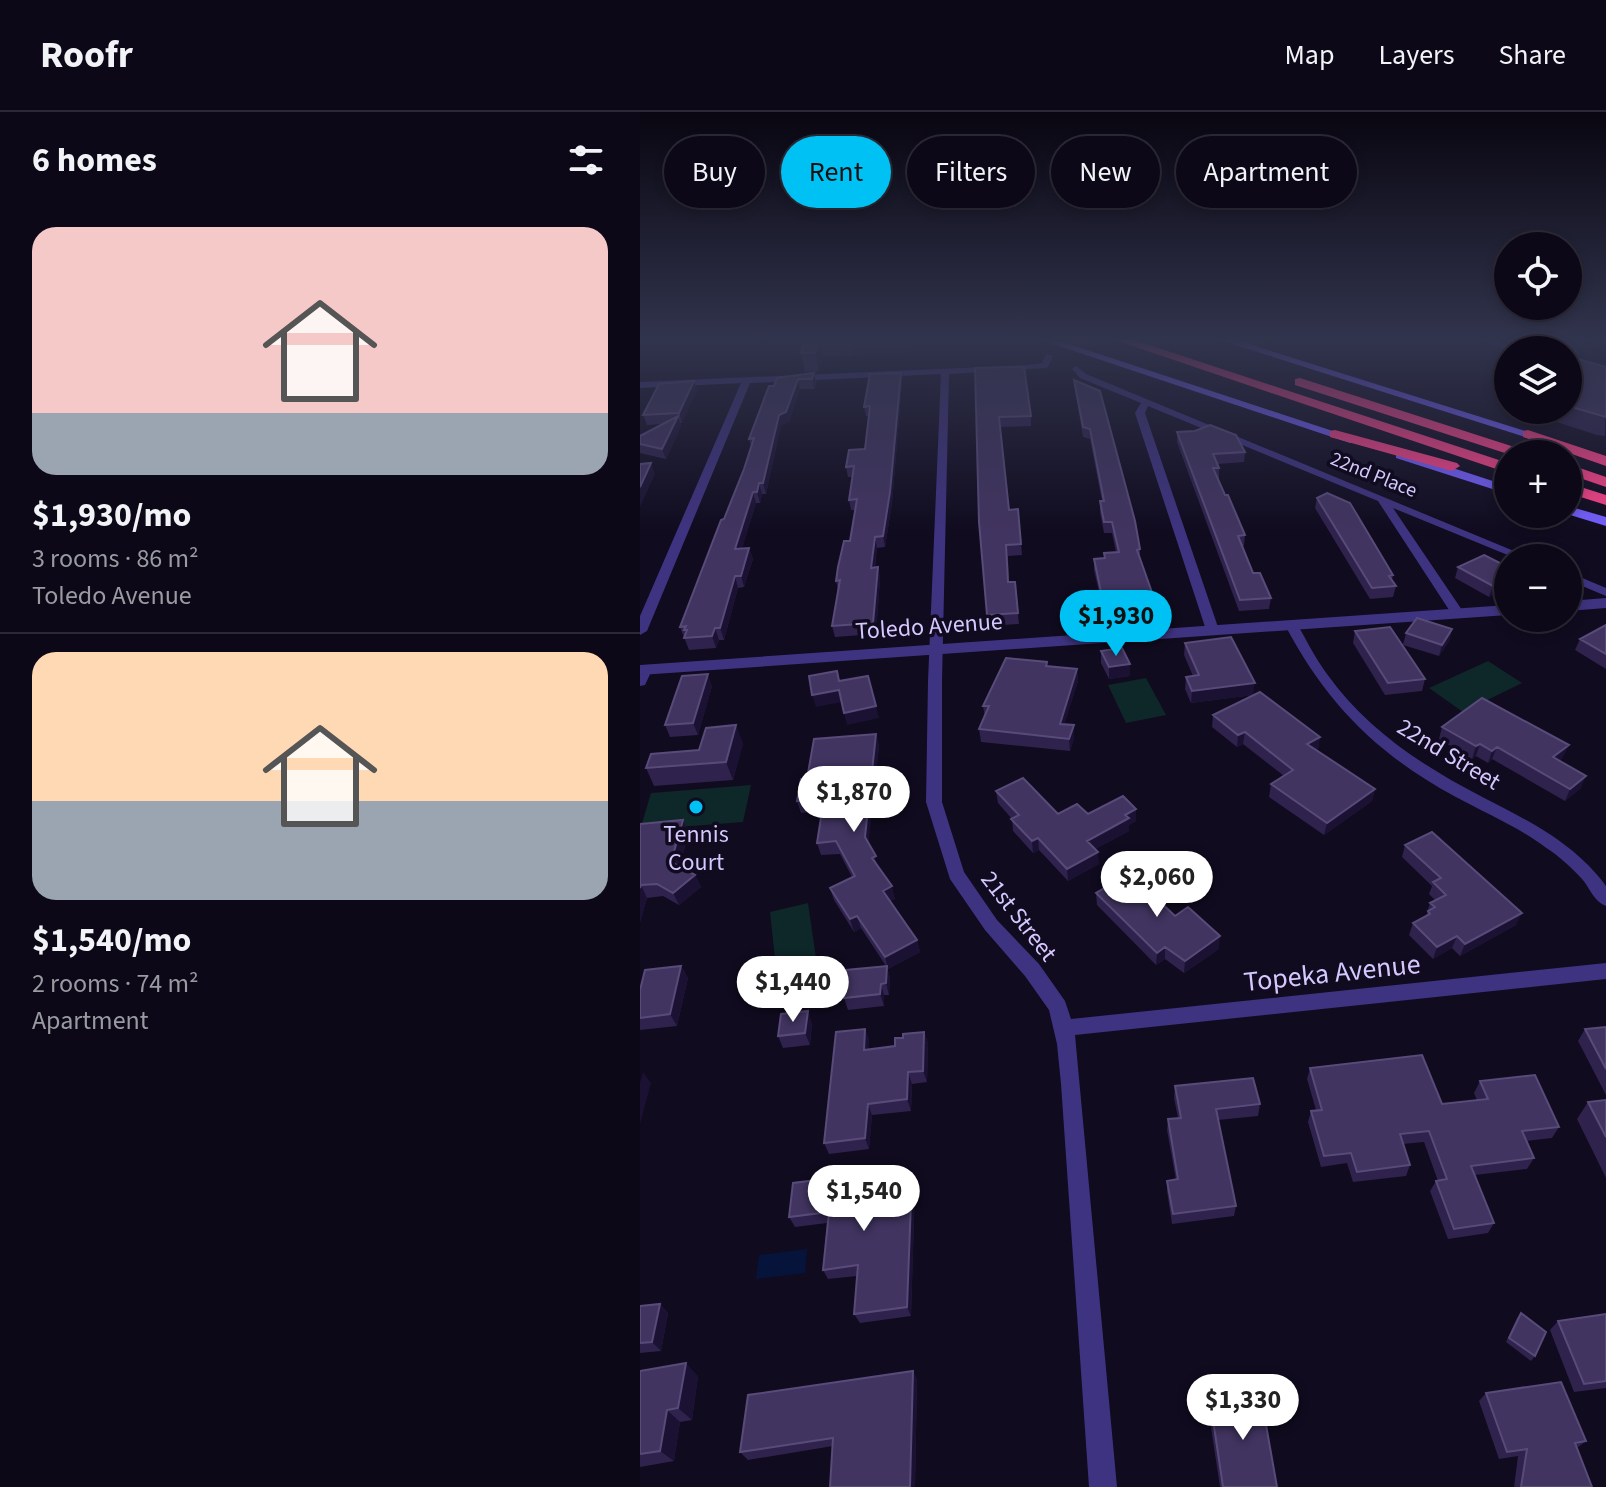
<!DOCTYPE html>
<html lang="en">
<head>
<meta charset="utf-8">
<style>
  :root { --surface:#0c0817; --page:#151120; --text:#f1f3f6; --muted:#9a9aa1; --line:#2c2936; --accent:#00c1f3 }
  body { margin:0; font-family:"Source Sans 3",sans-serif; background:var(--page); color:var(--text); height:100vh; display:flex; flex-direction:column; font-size:30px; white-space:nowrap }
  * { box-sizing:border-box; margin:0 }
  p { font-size:26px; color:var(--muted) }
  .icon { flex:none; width:44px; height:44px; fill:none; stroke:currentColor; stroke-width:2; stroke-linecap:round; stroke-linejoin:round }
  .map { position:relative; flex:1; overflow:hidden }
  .drawer { display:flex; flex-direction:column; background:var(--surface); width:640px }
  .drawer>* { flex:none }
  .top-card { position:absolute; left:24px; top:24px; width:760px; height:72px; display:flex; gap:16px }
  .fabs { position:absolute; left:854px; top:120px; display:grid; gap:16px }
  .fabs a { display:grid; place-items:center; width:88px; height:88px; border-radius:50%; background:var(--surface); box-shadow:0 4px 12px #0003,0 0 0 2px var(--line); font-size:40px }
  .price { position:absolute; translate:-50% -68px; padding:0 18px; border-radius:28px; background:#fff; color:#222; font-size:26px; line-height:52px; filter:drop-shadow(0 2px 4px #0008) }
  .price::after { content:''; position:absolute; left:50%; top:48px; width:24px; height:18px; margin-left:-12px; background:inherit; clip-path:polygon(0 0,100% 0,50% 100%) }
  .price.on { background:var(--accent); color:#111 }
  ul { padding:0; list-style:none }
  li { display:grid; align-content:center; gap:16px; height:424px; padding:0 32px }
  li+li { border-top:2px solid var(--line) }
  li span { display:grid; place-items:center; height:248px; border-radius:24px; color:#555 }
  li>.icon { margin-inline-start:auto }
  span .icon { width:144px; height:144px; fill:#fffc; stroke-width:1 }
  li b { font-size:34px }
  h2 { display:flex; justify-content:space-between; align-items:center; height:96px; padding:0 32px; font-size:34px }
  .pill { padding:0 28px; border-radius:36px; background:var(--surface); box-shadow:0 4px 12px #0003,0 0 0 2px var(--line); font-size:28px; line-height:72px }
  .pill.on { background:var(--accent); color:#111 }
  header { display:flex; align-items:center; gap:48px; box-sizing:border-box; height:112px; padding:0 40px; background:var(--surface); border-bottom:2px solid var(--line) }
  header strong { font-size:38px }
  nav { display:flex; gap:44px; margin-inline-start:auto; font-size:28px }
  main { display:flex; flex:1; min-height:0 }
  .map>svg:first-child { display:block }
</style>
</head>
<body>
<header>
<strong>Roofr</strong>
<nav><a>Map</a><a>Layers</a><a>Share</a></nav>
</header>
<main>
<section class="drawer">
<h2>6 homes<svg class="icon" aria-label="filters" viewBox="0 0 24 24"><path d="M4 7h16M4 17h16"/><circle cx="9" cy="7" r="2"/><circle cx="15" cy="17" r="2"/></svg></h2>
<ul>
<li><span style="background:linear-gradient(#f6c9c9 75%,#9aa5b1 0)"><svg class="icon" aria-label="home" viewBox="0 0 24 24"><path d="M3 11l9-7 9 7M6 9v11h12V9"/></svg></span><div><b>$1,930/mo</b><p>3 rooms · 86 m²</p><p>Toledo Avenue</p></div></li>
<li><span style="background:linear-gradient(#ffd9b3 60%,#9aa5b1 0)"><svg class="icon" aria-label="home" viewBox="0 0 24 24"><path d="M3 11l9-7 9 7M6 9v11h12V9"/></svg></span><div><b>$1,540/mo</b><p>2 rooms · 74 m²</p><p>Apartment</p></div></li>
</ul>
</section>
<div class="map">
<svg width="966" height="1375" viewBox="0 0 966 1375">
  <rect width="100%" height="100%" fill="#100b1f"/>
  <path fill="#0e2729" d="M848,549L882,571L823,600L789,576Z
    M506,566L526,603L486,611L468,573Z
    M111,673L103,710L0,718L11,681Z
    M168,791L180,874L139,885L130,800Z"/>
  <path fill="#06143c" d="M167,1137L165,1161L116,1167L119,1143Z"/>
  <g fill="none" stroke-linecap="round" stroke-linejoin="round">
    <path fill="#3e3380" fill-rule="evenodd" d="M840,228H854L882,238H869Z
      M406,242L413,244L408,255L405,256L309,262L302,569V690L324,760L357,808L399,852L425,889L431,907L966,851V867L435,923L477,1375H449L421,972L417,932L409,898L385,864L345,818L310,767L286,690L288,569L301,262L110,271L7,519L0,523V504L101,271L0,276V270L387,253L402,251Z
      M436,254L446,262L891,446H875L753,396L824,501L818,505L813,504L738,389L508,294L505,301L579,518L577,521H567L495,301L501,291L440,266L432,257Z
      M928,460L966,476V484L928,468Z
      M651,509L656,510C666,527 675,546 687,562C717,604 757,636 801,662C858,697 924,717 966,774V794C954,790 950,776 942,767C931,755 919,744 905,735C877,714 845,701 814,684C737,642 686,591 645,513Z
      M5,554L12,558L5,573L0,574V555Z"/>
    <path fill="#3e3380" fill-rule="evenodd" d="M966,486V496L928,499V489Z
      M868,493V503L0,563V553Z"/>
    <path fill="#755fff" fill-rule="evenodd" d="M401,228H417L720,328L710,331Z
      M580,228H596L914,328L904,331Z
      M756,340H764L868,374V382L756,346Z
      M928,394L966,405V414L927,402Z"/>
    <path fill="#ff4389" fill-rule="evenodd" d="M475,228H494L868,351V361Z
      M660,266L887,339L890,342H868L655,273V267Z
      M695,318L817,351L820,354L812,359L690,325V319Z
      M888,318L966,344V354L883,325V319Z
      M928,352L966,365V375L928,362Z
      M928,371L966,383V393L928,381Z"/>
  </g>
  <path fill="#2f224d" d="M164,228H274L273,240L215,245L214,243L183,244L179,259L165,260L161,241Z
    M886,228H966V233L961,231L938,243L928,240V238H920Z
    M928,244L966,255L965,324L957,323L879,298H928Z
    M335,256L391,304V314L360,315L369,398L378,397L382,443L368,444L369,470H375L379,512L348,514L339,410Z
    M174,261L176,271L174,277H160L149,310L141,313L126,382H122L120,391H116L102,436H109L113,447L104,475L98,476L84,528H79L76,536L49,538L40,515L104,357L111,334L109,327L134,274Z
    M434,268L500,437V446L514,486L513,498H505V508L453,511L450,480H459L454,458V447L464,446V441L476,440L472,421H464L460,400V389H462L450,327L443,325L435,278Z
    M868,268V295L865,294L867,289L860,287L865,269Z
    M54,269L57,278L42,311H40L41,314L26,347L0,341V324L22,312L7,313L3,303Z
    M262,270L252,391L245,435L237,436L235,456L238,455L240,467L236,522L195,525L192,514L198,478L196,469L210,429L215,398H211L209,388L212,365H208L206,355L225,337L229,304H226L224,295Z
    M537,320L605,340L604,350L578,352L579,356V366H577L605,423L604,434H602L613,461L631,486L629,497L599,499L537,330Z
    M677,386L753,463L752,468L756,474L753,485L730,487L675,396Z
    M818,455H868V474L849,485L815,466Z
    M966,513V557L935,538L940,527Z
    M812,517L809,529L799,544L763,533L766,521Z
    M715,519L785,567L782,579L745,583L713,531Z
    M545,531L613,583L551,591L545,577L546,565L553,564L544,543Z
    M461,539L490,552V564L469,567L461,551Z
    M407,550L408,554L437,557L438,569L424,612L434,626L430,639L341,630L339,617L345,605L343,594Z
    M72,574L58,623L30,625L25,613Z
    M573,603L680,625L678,637L676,638L735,677L732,689L684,723L629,685L631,672L644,664L603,632L597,635L572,615Z
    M802,615L923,645L919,649L941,676L925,689L852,647L848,651L836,644L832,647L799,627Z
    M236,622L239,634L228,732L239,756L255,787L250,789L277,828L280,840L248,857L247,856L250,866L249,883H244V894L208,898L204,886L246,854L221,816L214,820L194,788L190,776L212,765L200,742L181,743L177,731L182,699L161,701L157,689L167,667Z
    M103,631L93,668L14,674L6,656Z
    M356,679L418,702H448L496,709L489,713V719L455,737L459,752L428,769L399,738L393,741L373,719L372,707L358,691Z
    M43,708L49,721L39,755L55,763L61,775L39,793L23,784L7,786L0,810V712Z
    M765,733L876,813L820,844L812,836L793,847L769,823L773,811L786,804L790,791L795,788L789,782L792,774L762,745Z
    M456,781L535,804L579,837L544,861L525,847L516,853L457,793Z
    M41,854L48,866L37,914L0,918V878Z
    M172,911L170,933L143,936L138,924Z
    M966,915V983L938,929L945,917Z
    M225,917L229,929L228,937L255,934L263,926L284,920L288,931L287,970L272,972L271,999L232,1003L229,1037L189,1042L184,1031Z
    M670,956L802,992L837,988L834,981L840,969L919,1015L912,1026L886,1029L894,1046L887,1057L835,1063L854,1111L848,1121L808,1127L790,1079L796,1069H798L784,1030L763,1032L770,1053L766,1064L713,1070L707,1051L681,1055L668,1010L671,999L676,998L667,967Z
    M535,974L620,992L618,1004L578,1008L596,1094L594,1104L532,1112L527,1079V1069L536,1068L527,1018L528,1007L538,1006L534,986Z
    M966,988V1066L937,1007L948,990Z
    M218,1063L220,1069L275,1074L271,1204L220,1211L214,1202L217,1164L188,1167L183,1158L187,1111L155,1115L149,1105Z
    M20,1192L28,1201L21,1239L0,1241V1194Z
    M881,1201L895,1244L891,1249L866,1230L877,1206Z
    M966,1202V1276L934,1280L910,1218L918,1209Z
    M0,1259L58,1264L52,1308L40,1310L34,1349L0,1355Z
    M277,1267L275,1375H190L193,1334L108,1348L100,1340Z
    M585,1273L605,1292L637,1375H580L569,1302L571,1294L584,1293L583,1281Z
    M846,1281L946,1329L937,1336L952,1375H874L878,1344L859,1347L839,1289Z"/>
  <path fill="#1b1233" d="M179,228H180L183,244L179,259L175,241Z
    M211,228H274L273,240L215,245Z
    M963,228L961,231L938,243L942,229Z
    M174,261L176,271L174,277L172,267Z
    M261,261L262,270L252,391L245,435L243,424Z
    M158,267L160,277L149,310L141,313L126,382L123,371L139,303Z
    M54,269L57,278L42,311L39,301Z
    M38,304L41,314L26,347L22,337Z
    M11,351L15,362L0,395V375Z
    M119,371L122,382L120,391L117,380Z
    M113,380L116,391L99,448L95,437Z
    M235,425L237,436L233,467L231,456Z
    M109,436L113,447L104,475L101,464Z
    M238,455L240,467L236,522L233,511Z
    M95,464L98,476L84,528L80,516Z
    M868,465V474L849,485L853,474Z
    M75,516L79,528L76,536L72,524Z
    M812,517L809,529L799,544L802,533Z
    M490,552V564L469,567V555Z
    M437,557L438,569L421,624L420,612Z
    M68,562L72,574L58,623L53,611Z
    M615,571L613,583L551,591L552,579Z
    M199,578L202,590L176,595L172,583Z
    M236,594L239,606L207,613L204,601Z
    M96,613L103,631L93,668L86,650Z
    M434,613V626L430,639L429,627Z
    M605,620L603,632L597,635L598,623Z
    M236,622L239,634L228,737L225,725Z
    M680,625L678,637L664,644L667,632Z
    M840,632L836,644L832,647L836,634Z
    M929,633L923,645L908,658L913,645Z
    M857,635L852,647L848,651L852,639Z
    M946,664L941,676L925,689L930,677Z
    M735,677L732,689L684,723L687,711Z
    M496,697V709L489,713V719L447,741V729L485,703Z
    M43,708L49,721L37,762L31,750Z
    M398,726L399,738L393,741L392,729Z
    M458,740L459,752L428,769L427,757Z
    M55,763L61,775L39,793L33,781Z
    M1,773L7,786L0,810V776Z
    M252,774L255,787L246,791L243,779Z
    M882,801L876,813L820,844L825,832Z
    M217,804L221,816L214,820L210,807Z
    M580,824L579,837L544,861L545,849Z
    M817,824L812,836L793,847L797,835Z
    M277,828L280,840L248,857L245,845Z
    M525,835V847L516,853L517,841Z
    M41,854L48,866L37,914L30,902Z
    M247,854L250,866L249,883L246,871Z
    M241,872L244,883V894L240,882Z
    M168,899L172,911L170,933L165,921Z
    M225,917L229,929L228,949L224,938Z
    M284,920L288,931L287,970L283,959Z
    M3,960L11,971L0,1012V971Z
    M268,960L272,972L271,999L267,987Z
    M228,992L232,1003L229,1037L225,1026Z
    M272,1063L275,1074L271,1204L267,1195Z
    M20,1192L28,1201L21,1239L12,1230Z
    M46,1251L58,1264L52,1308L38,1296Z
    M273,1259L277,1267L275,1375H270Z
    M27,1298L40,1310L34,1349L20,1339Z"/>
  <path fill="#413460" stroke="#584b79" stroke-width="2" d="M164,228H179L175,241H161Z
    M928,244L966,255V305L928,294Z
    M384,255L391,304L359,305L369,398L378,397L381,432L366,433L368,470H375L378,501L347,503L339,410L335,256Z
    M174,261L172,267H158L146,300L139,303L123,371H119L117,380H113L95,437L109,436L101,464H95L80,516H75L72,524L44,526L47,518H44L46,514L40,515L81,408L84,407L104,357L114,326L109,327L129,274H134L137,266Z
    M261,261L250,380L243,424L235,425L231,456L238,455L233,511L192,514L200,468L196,469L198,455L204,429H210L217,387L209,388L214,354L206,355L209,338L225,337L230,294L224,295L230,262Z
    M434,268L460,279L495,409L500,437L497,438L514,486L503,487L505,496L453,499L450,480H461L454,447L465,446L464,441L479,440L472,410H464L460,389H464L450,317L443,315Z
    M54,269L39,301L3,303L19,272Z
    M38,304L22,337L0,332V324Z
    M570,313L596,323L605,340L573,342L579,356H573L585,383H588L605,423L598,424L613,461H620L631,486L600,488L537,320L555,319Z
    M11,351L0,375V352Z
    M687,381L710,391L753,463L749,464L756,474L732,476L677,386Z
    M844,443L868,455V465L853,474L818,455Z
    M777,506L812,517L802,533L766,521Z
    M966,513V542L940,527Z
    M750,515L785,567L748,571L715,519Z
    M591,525L615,571L552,579L546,565L559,563L545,531Z
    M482,536L490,552L469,555L461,539Z
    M366,546L407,550L406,554L437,557L420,612L434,613L429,627L339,617L349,594H343Z
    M197,559L199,569L228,564L236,594L204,601L199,578L172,583L169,564Z
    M68,562L53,611L25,613L42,564Z
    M620,580L680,625L667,632L735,677L687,711L631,672L653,658L605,620L598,623L573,603Z
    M842,586L929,633L913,645L946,664L930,677L857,635L852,639L840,632L836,634L802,615Z
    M96,613L86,650L6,656L11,642L59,638L66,616Z
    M236,622L225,725L236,744L232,746L252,774L243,779L277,828L245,845L217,804L210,807L190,776L215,764L196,729L177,731L184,686L157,689L161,667H167L174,627Z
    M383,666L418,702L437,692L448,702L483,684L496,697L485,703L489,706L447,729L458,740L427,757L398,726L392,729L371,707L379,703L356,679Z
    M43,708L31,750L55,763L33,781L17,772L1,773L0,776V712Z
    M792,720L882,801L825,832L817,824L797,835L773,811L790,802L788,799L795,795L790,791L806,783L793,770L801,766L765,733Z
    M490,761L535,804L548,795L580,824L545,849L525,835L517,841L456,781Z
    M41,854L30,902L0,906V878L5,858Z
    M247,854L246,871L241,872L240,882L204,886L206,858Z
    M168,899L165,921L138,924L141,902Z
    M966,915V957L945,917Z
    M225,917L224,938L255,934V926H263V922L284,920L283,959L268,960L267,987L228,992L225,1026L184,1031L196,920Z
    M782,943L802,992L848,987L840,969L895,963L919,1015L882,1019L894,1046L831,1054L854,1111L814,1117L796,1069L807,1067L789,1019L760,1022L770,1053L717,1060L711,1041L684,1044L671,999L682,998L670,956Z
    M613,966L620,992L576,997L596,1094L533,1102L527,1069L538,1067L528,1007L541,1006L535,974Z
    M966,988V1025L948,990Z
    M218,1063L217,1070L272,1063L267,1195L214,1202L218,1153L183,1158L189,1100L149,1105L153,1071Z
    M20,1192L12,1230L0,1231V1194Z
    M881,1201L906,1220L895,1244L869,1226Z
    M966,1202V1269L944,1272L918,1209Z
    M46,1251L38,1296L27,1298L20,1339L0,1342V1259Z
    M273,1259L270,1375H190L193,1326L100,1340L108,1283Z
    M921,1270L946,1329L935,1331L952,1375H881L887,1337L867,1340L846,1281Z
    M602,1271L605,1292L622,1290L637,1375H583L571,1294L588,1292L585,1273Z"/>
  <linearGradient id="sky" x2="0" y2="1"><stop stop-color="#090611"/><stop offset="0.54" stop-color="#31344d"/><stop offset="1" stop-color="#31344d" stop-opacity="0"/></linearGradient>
  <rect width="966" height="421" fill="url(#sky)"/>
  <circle fill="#00c1f3" stroke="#100b1f" stroke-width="3" cx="56" cy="695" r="8"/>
  <g text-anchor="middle" stroke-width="7" stroke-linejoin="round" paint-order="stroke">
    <g font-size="20" fill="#d5c8ff" stroke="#100b1f">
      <text transform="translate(734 362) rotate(22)" y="7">22nd Place</text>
    </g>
    <g font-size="24" fill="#d5c8ff" stroke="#100b1f">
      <text transform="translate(289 514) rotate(-4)" y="8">Toledo Avenue</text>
      <text transform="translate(809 642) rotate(31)" y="8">22nd Street</text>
      <text transform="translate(379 804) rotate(52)" y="8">21st Street</text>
    </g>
    <g font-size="24" fill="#d5c8ff" stroke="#100b1f">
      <text x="56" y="730">Tennis<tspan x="56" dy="28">Court</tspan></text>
    </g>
    <g font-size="28" fill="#d5c8ff" stroke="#100b1f">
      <text transform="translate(692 860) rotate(-6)" y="10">Topeka Avenue</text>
    </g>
  </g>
</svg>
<div class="fabs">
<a><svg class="icon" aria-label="locate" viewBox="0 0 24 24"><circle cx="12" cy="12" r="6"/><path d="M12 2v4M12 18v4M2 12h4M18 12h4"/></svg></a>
<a><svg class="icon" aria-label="layers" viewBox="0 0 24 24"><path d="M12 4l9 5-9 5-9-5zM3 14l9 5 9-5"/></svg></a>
<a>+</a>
<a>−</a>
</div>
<b class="price on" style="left:476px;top:546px">$1,930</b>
<b class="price" style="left:214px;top:722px">$1,870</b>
<b class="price" style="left:517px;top:807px">$2,060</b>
<b class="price" style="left:153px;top:912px">$1,440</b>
<b class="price" style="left:224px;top:1121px">$1,540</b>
<b class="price" style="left:603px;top:1330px">$1,330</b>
<div class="top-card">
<a class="pill">Buy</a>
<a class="pill on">Rent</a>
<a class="pill">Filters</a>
<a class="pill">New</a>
<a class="pill">Apartment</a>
</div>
</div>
</main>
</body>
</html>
